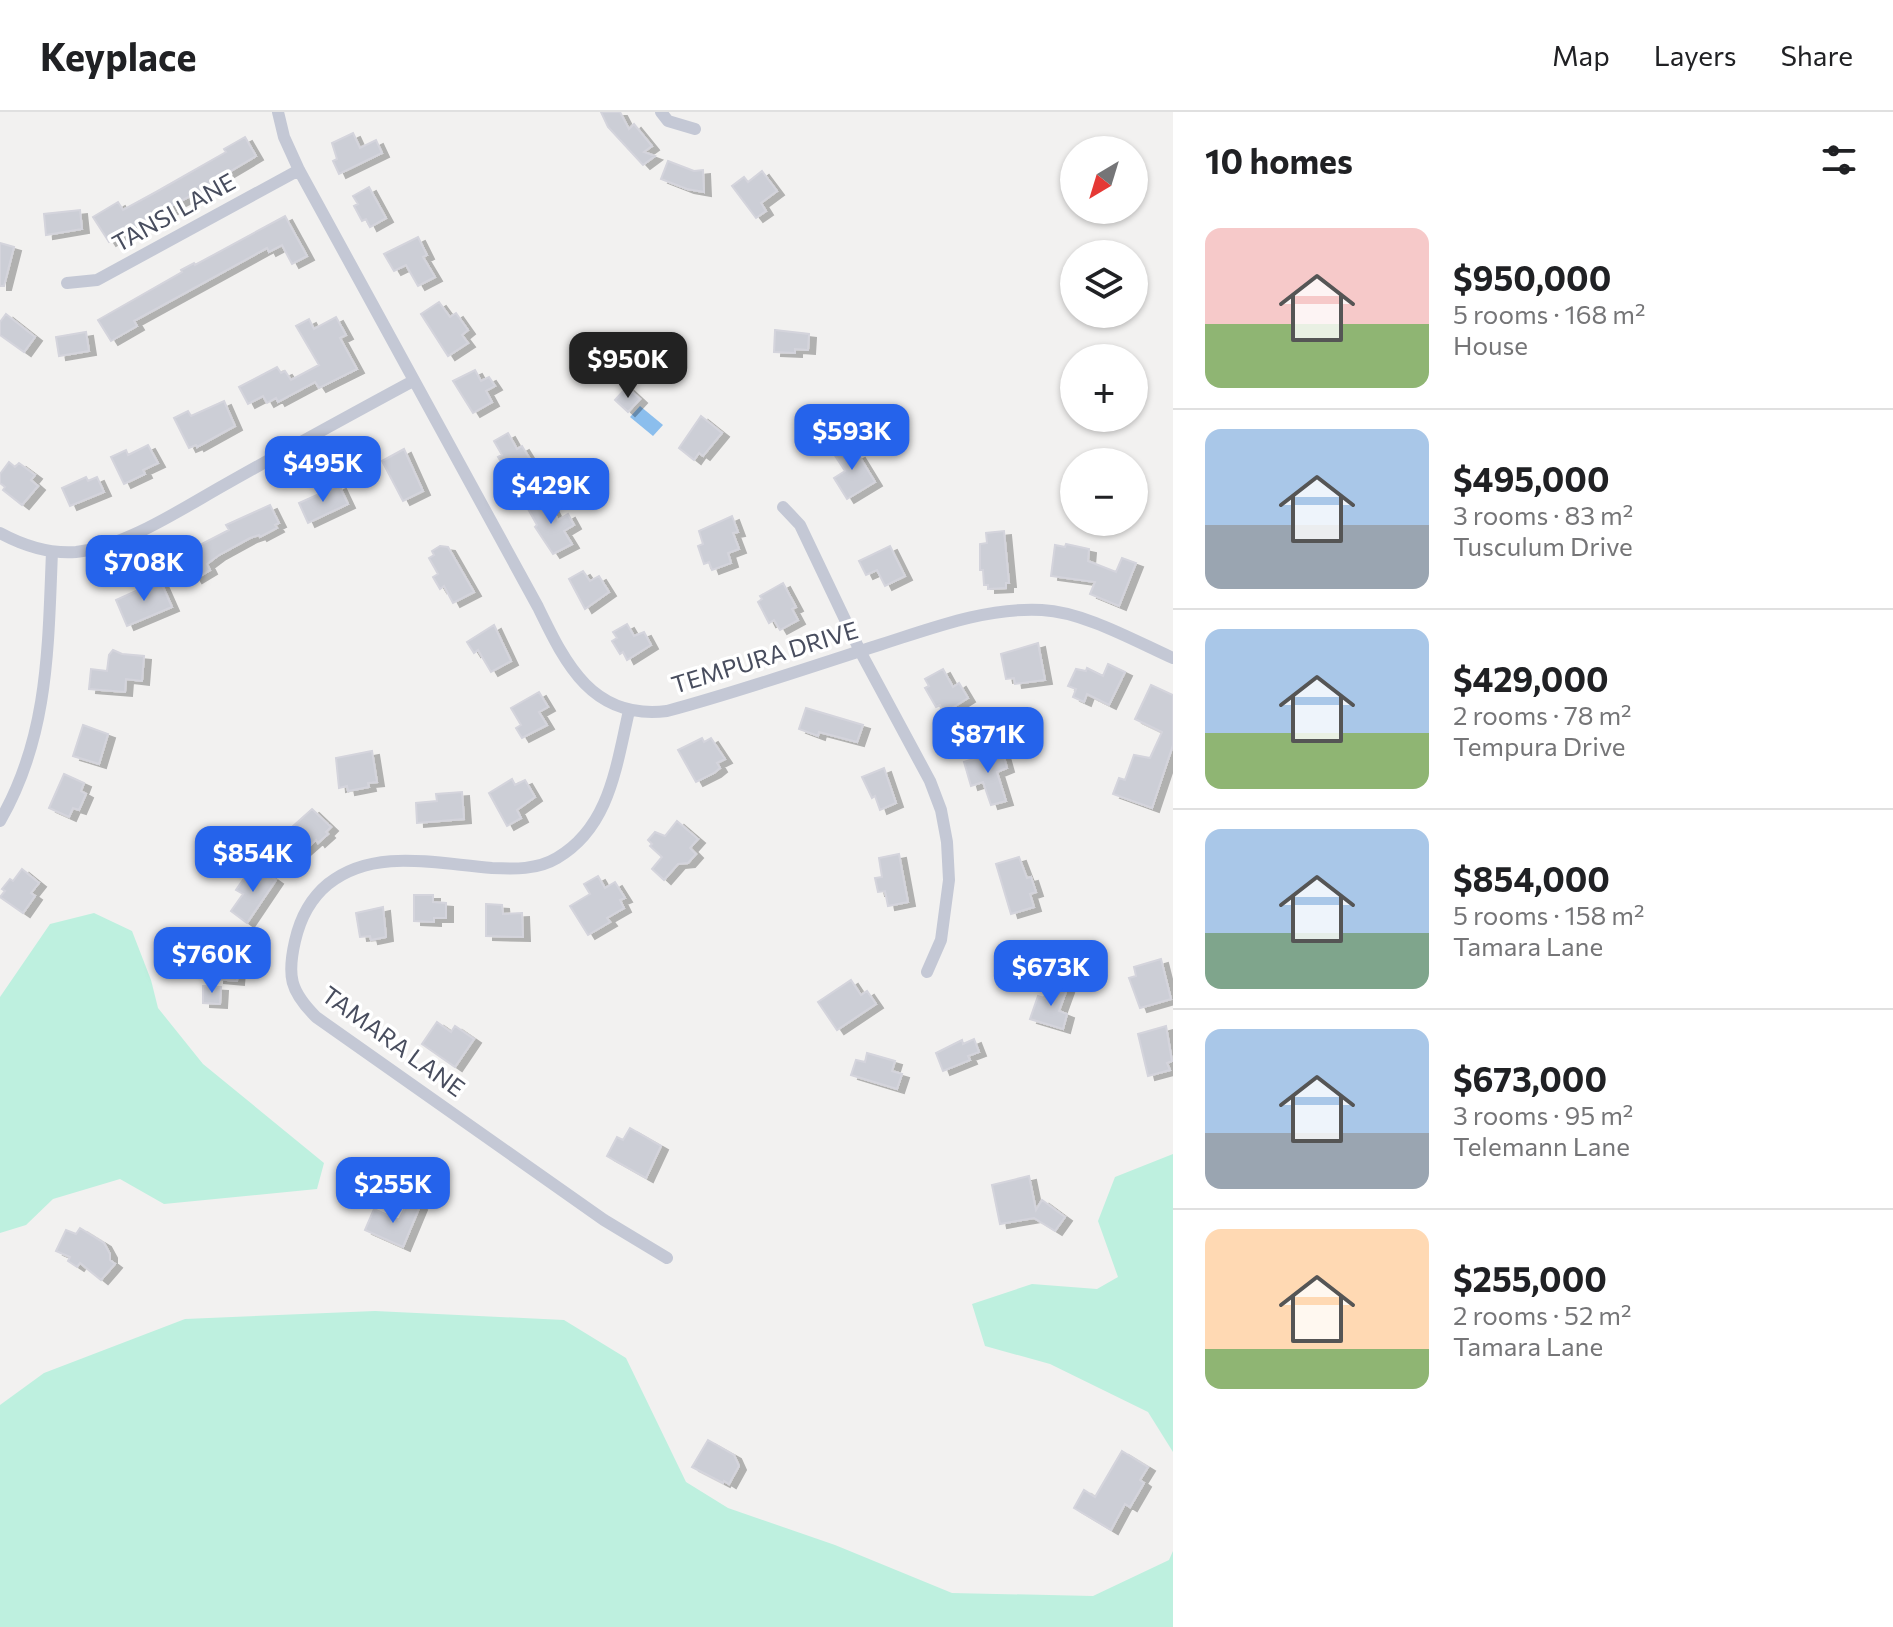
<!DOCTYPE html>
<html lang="en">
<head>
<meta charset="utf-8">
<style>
  :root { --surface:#fff; --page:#f2f2f2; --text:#202124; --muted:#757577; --line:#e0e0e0; --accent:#2563eb }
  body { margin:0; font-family:Commissioner,sans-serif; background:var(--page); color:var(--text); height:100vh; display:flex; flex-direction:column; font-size:30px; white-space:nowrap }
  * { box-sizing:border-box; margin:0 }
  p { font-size:26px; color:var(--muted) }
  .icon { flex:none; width:44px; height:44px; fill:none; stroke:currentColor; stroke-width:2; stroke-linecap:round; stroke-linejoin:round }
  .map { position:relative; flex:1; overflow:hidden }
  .side { display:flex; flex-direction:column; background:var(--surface); width:720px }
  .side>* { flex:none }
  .needle { width:52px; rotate:218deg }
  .buttons { position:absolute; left:1060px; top:24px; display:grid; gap:16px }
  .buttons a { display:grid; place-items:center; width:88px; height:88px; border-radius:50%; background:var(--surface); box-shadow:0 2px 6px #0004; font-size:40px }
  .price { position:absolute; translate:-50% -68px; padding:0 18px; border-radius:16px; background:var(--accent); color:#fff; font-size:26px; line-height:52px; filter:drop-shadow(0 2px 4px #0008) }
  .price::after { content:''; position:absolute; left:50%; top:48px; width:24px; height:18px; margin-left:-12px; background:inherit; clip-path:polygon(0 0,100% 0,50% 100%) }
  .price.active { background:#222; color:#fff }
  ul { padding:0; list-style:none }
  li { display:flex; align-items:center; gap:24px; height:200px; padding:0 32px }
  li+li { border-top:2px solid var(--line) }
  li span { display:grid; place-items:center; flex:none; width:224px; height:160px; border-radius:16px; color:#555 }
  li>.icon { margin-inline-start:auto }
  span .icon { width:96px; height:96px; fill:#fffc; stroke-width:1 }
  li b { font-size:34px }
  h2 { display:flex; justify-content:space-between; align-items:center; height:96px; padding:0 32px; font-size:34px }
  header { display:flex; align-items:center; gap:48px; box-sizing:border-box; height:112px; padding:0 40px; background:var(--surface); border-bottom:2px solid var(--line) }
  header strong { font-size:38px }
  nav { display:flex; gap:44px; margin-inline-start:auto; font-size:28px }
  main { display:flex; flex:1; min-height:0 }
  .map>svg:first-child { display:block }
</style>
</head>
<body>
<header>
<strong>Keyplace</strong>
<nav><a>Map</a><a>Layers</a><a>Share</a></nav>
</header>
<main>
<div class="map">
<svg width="1173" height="1515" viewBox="0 0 1173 1515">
  <defs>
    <filter id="shadow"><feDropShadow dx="7" dy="4" stdDeviation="0" flood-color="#0004"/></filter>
  </defs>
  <rect width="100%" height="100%" fill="#f2f1f0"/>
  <path fill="#bef0df" d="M94,801L132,819L151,868L158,896L203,952L324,1051L317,1077L164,1092L120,1067L53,1087L26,1113L0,1121V885L50,812Z
    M1173,1042V1340L1148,1300L1050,1252L985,1234L972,1192L1032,1172L1097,1177L1118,1165L1098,1109L1115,1065Z
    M375,1199L564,1208L626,1246L686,1370L728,1396L835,1433L952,1481L1093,1484L1169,1448L1173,1439V1515H0V1293L44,1261L185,1207Z"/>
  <path fill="#8bbeed" d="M640,294L663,313L653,324L630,305Z"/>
  <path fill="#ccced6" stroke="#d4d4dc" stroke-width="2" filter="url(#shadow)" d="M601,0H620L629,17L634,12L652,34L644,40L655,44L643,53L608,15Z
    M353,21L360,36L376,28L382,41L339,62L333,49L337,47L332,31Z
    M245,25L256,44L209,72L210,74L169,95L171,98L158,105L156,102L109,130L93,105L118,90L123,98L156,80L226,40L224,37Z
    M668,49L694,59L703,58L704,80L687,77L661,67Z
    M762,59L777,79L761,91L766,99L756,106L732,74L744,65L748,70Z
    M369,75L386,106L370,115L366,107L362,109L354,94L358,92L353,84Z
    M80,98L82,117L46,123L44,102Z
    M285,104L307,144L292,152L282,133L269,140L267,136L134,209L137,214L111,229L98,208L182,160L181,158L194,151L195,153Z
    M418,125L427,143L423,145L435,165L418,174L406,153L394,159L384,142Z
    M0,131L14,135L4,174H0Z
    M439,190L450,205L456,201L468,218L462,223L468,231L448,244L421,202Z
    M6,202L35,225L24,240L0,223V210Z
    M336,205L346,223L340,226L357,257L319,276L315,270L278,290L276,286L267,291L263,284L248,292L239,275L277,255L281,261L285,259L291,268L319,253L296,214L309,207L314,217Z
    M775,218L809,222L808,238L795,237V241L774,240Z
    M86,220L89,239L59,244L56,225Z
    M475,258L481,269L489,265L495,274L486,279L492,290L473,301L453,269Z
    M627,275L640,287L628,300L615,288Z
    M224,289L235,314L197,335L196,333L189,336L174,306L188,299L191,304Z
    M701,304L722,321L703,344L699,341L694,348L679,336Z
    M508,321L517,337L522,334L536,357L531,360L535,368L518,377L498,345L502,343L494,329Z
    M846,330L854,344L858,342L875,370L847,387L834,366L845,359L832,339Z
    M148,333L158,351L143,358L145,362L124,372L111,345L126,338L128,343Z
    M404,337L423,379L403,389L382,349Z
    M9,350L15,355L19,351L35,363L31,368L38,374L22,393L3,378L5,375L0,371V362Z
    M86,365L88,369L97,365L104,380L70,394L62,376Z
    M339,373L348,392L308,411L299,391Z
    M547,387L558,408L568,402L574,413L564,419L572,432L553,442L535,415L537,413L528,397Z
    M270,393L279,411L275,413L277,416L260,425L259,423L250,426L219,443L207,452L210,458L195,467L191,460L178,467L167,448L179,442L177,439L188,434L190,436L197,432L198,434L229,418L226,413Z
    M732,404L738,420L733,421L739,437L728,441L731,451L712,458L709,450L704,452L698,434L703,432L699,419Z
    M1004,419L1009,471H1006V476L988,477V473H984L983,458H980V432L987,431L986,421Z
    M1066,432L1089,437L1088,449L1116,460L1122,446L1136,451L1119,494L1090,482L1095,470L1051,464L1055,433L1065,435Z
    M440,434L448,435L474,480L453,491L444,474L440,477L433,465L438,462L429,446L434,443L432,439Z
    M890,434L905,464L885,474L877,458L866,463L859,449Z
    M583,459L590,469L599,464L609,480L585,497L569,467Z
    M160,468L172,495L127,514L116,488Z
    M783,471L796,495L792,497L798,508L780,518L774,508L769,511L758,490L762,487L760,484Z
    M627,512L634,524L644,520L651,533L627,548L623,540L620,542L612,529L617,526L613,520Z
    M494,513L511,549L491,560L478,538L474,541L467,530Z
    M1038,531L1045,568L1015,572L1014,566L1006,567L1001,542Z
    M113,538L122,542L144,544L142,569L126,567L125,580L89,577L91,557L107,559L109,543Z
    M1108,552L1125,560L1109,593L1087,582L1084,590L1073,585L1076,577L1068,574L1076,557L1086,559L1087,556L1103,564Z
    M943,557L953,575L959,571L968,586L944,601L940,593L936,595L925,576L929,574L925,567Z
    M1151,573L1173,583V633L1152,696L1113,682L1119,666L1125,668L1134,643L1150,646L1162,620L1135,607Z
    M539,580L548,595L539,600L547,613L522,626L516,616L521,613L511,596Z
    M806,596L863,613L857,630L819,620L818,624L799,617Z
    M83,613L108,622L99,652L73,644Z
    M702,626L704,630L711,626L725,647L717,651L720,656L714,661L696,670L678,638Z
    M1002,638L1007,656L997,660L1006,689L991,693L983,670L971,674L964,650Z
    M372,639L377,670L368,671L369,675L348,679L347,674L339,676L336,646Z
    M884,656L896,691L880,698L875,684L872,686L862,665Z
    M64,662L84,671L81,679L86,682L79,698L73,696L69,705L49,696Z
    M512,667L515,673L525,668L535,685L517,698L521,706L507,714L489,681Z
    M462,680L464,707L417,711L416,691L437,689L436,682Z
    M312,697L331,715L326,720L328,722L318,731L316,728L300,742L283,723Z
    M677,709L698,727L690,736L696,742L688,751L678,752L664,768L652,757L662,745L650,734L652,732L648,728L655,720L665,724Z
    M899,742L908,790L888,794L885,779L878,780L875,766L882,765L879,746Z
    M1019,745L1027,766L1031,765L1036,780L1030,782L1034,795L1011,802L996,752Z
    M259,756L276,768L247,811L231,799L243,782L236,778L245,765L250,769Z
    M22,757L39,771L31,781L35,784L23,801L0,785L5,779L2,777L10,767L13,769Z
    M598,764L605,776L615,770L625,786L620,788L624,796L607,806L610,810L588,823L570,794L590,782L584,772Z
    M414,783H433V790L446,791V806H434V810L414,809Z
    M486,792L502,793L503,802L522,801L523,825L486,824Z
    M383,795L386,825L371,828L370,824L360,825L356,801Z
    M220,835L246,837L244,857L238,856L237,869L217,867L218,852H211L212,839H219Z
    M1161,847L1171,887L1140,896L1129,866L1136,864L1134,855Z
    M851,868L861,883L867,879L876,892L837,918L818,890Z
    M1048,872L1067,877L1059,899L1067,902L1063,917L1030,907L1038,884L1044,886Z
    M203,874L221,875L220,892L203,891Z
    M437,910L451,920L455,914L474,927L455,955L422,932Z
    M1166,914L1172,949L1167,951L1170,958L1148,964L1138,922Z
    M974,927L979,940L968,944L970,948L943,959L936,941L962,928L963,932Z
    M867,941L895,949L892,959L902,962L897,977L851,963L856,948L865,950Z
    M630,1016L661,1034L646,1066L607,1044L617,1025L623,1028Z
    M1029,1064L1036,1098L1042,1088L1065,1105L1055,1119L1034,1106L1000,1112L992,1073Z
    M408,1089L420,1094L403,1135L365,1118L374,1097L399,1108Z
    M80,1116L104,1131L110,1142V1148L115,1152L101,1168L80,1151L77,1155L68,1149L70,1145L56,1139L66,1118L76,1122Z
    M708,1328L734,1343L739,1354L729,1372L724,1369L723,1371L692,1355Z
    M1122,1339L1148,1355L1140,1368L1144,1371L1130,1395L1125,1392L1111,1418L1074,1396L1084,1378L1095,1385Z"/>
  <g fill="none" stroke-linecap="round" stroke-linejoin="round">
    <path stroke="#c4c8d5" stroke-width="12" d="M278,0L284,25L299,58L538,495C566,553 593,608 667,599C738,580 807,556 876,534C930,517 985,495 1042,498C1084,500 1135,529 1173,546
      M661,0L668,9L695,17
      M67,171L97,168L299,58
      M783,395L800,413L860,539L930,669L941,698L947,730L949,768L941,828L927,860
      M0,421C24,434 48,442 76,440C125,435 183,396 226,372C288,337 350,303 413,269
      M629,599C616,654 610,715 557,746C537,758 514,757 492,756C437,752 374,735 328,772C311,786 300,807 295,829C287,864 290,879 316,905L604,1108L667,1146
      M0,709C49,624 48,535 52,440"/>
  </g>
  <g text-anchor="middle" stroke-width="7" stroke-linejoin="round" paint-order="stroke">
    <g font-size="24" fill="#484d5e" stroke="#fff">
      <text transform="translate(174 101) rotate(-29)" y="8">TANSI LANE</text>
      <text transform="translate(765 546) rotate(-17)" y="8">TEMPURA DRIVE</text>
      <text transform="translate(393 930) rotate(36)" y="8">TAMARA LANE</text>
    </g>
  </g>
</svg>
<div class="buttons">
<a><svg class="needle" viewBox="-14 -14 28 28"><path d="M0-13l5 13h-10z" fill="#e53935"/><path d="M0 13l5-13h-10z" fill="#757577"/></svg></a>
<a><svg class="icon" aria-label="layers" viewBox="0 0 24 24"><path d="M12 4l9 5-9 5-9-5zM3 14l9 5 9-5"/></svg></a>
<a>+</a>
<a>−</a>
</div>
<b class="price active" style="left:628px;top:288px">$950K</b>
<b class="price" style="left:852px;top:360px">$593K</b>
<b class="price" style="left:323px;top:392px">$495K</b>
<b class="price" style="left:551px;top:414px">$429K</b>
<b class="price" style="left:144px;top:491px">$708K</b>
<b class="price" style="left:988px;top:663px">$871K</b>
<b class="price" style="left:253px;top:782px">$854K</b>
<b class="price" style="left:212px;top:883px">$760K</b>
<b class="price" style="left:1051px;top:896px">$673K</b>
<b class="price" style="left:393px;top:1113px">$255K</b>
</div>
<section class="side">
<h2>10 homes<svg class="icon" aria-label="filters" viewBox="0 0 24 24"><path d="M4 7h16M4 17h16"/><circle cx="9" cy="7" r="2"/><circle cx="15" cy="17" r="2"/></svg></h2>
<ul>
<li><span style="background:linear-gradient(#f6c9c9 60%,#8fb573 0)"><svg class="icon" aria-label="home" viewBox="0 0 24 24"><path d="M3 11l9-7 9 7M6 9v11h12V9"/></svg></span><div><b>$950,000</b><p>5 rooms · 168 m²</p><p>House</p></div></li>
<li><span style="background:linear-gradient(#a9c7e8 60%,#9aa5b1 0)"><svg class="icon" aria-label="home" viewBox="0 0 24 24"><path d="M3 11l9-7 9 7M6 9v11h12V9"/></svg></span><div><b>$495,000</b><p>3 rooms · 83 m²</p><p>Tusculum Drive</p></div></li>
<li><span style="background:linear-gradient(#a9c7e8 65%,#8fb573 0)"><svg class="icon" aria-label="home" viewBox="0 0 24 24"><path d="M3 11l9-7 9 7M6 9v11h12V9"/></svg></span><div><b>$429,000</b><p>2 rooms · 78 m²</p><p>Tempura Drive</p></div></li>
<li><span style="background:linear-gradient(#a9c7e8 65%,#7fa58c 0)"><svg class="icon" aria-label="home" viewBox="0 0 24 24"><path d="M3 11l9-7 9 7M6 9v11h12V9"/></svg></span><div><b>$854,000</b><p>5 rooms · 158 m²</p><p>Tamara Lane</p></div></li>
<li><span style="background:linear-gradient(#a9c7e8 65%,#9aa5b1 0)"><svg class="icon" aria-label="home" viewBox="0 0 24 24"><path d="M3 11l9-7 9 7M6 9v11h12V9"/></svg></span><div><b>$673,000</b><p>3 rooms · 95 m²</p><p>Telemann Lane</p></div></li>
<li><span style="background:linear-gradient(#ffd9b3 75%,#8fb573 0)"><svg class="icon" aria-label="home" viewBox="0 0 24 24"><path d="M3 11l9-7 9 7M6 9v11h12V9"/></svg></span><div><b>$255,000</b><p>2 rooms · 52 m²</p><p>Tamara Lane</p></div></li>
</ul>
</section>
</main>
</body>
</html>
